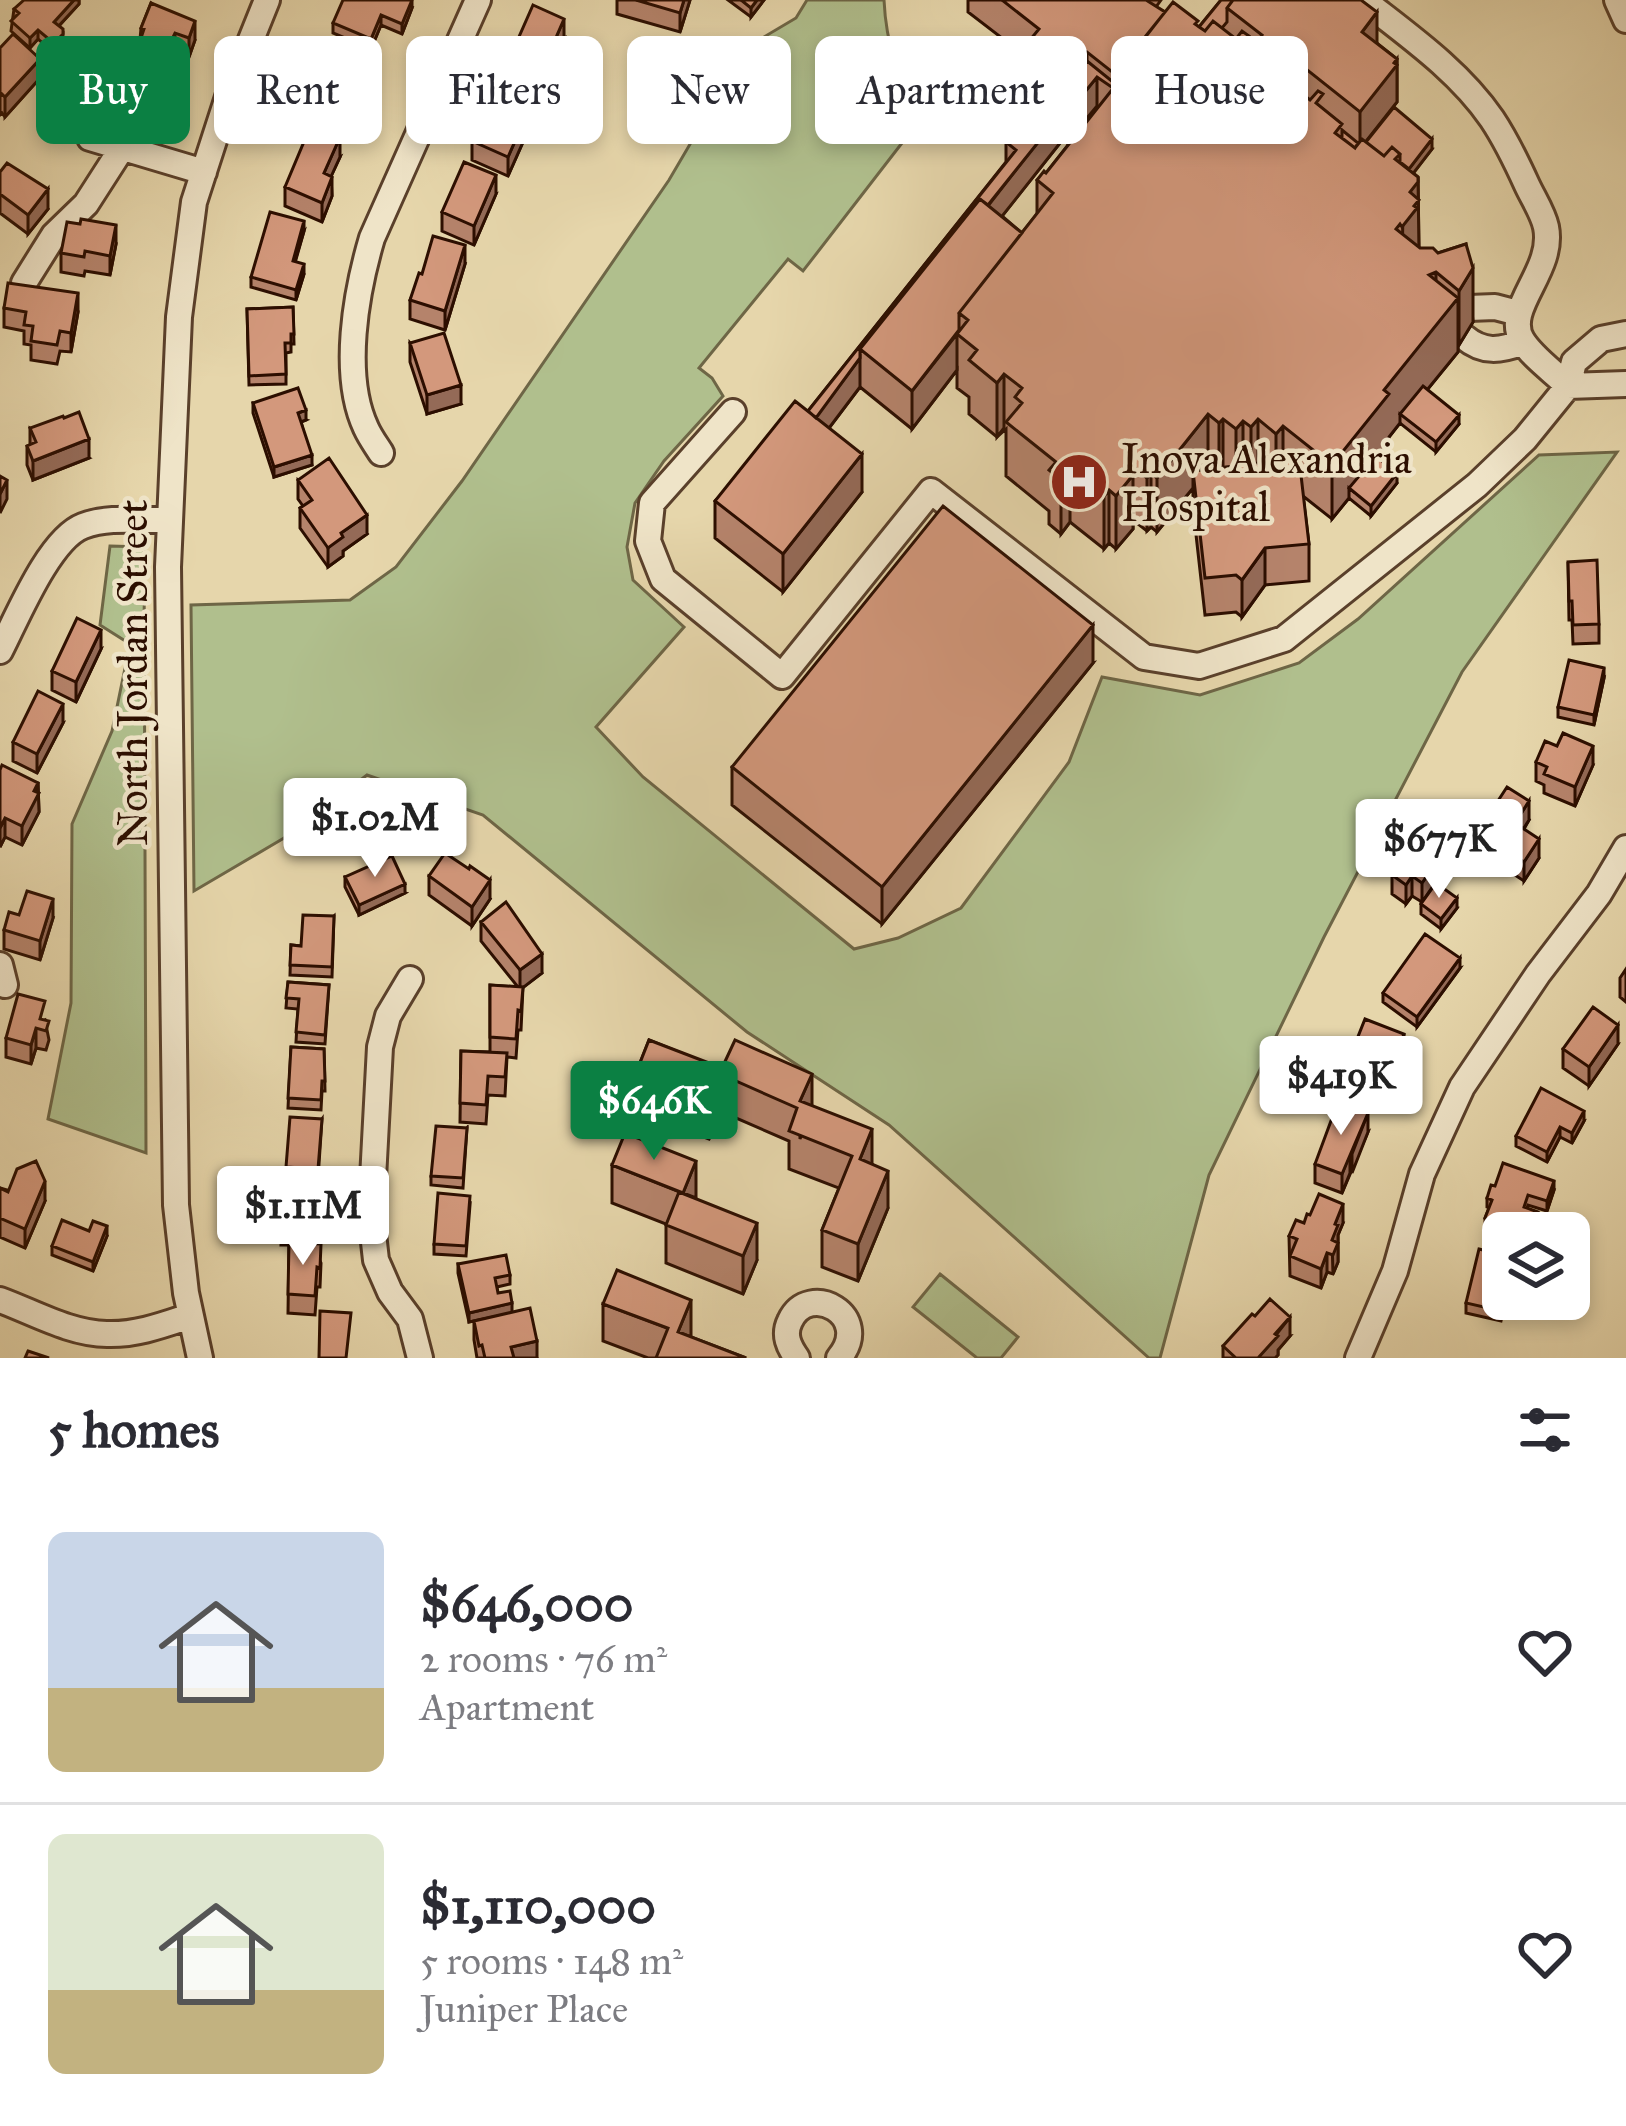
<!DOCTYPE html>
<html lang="en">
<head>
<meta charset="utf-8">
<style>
  :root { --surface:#fff; --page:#f7f7f7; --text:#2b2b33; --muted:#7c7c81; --line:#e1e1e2; --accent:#0b8043 }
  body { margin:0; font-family:"IM FELL Great Primer",serif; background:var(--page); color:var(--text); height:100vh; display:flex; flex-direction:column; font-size:45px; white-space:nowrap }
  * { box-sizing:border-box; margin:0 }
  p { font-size:39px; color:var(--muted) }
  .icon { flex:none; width:66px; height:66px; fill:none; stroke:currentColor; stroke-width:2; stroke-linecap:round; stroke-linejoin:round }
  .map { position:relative; height:1358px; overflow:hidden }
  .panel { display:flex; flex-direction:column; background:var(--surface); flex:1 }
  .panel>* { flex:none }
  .banner { position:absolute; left:36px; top:36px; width:1554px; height:108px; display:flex; gap:24px }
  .tools { position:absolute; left:1482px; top:1212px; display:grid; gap:24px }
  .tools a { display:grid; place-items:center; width:108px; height:108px; border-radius:18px; background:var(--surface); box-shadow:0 6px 18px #0003; font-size:60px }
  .price { position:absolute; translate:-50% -102px; padding:0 27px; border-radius:12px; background:#fff; color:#222; font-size:39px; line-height:78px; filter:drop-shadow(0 3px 6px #0008) }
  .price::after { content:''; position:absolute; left:50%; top:72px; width:36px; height:27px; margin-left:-18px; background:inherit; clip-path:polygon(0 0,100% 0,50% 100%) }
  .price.current { background:var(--accent); color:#fff }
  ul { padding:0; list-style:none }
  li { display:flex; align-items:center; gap:36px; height:300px; padding:0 48px }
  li+li { border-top:3px solid var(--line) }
  li span { display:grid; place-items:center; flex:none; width:336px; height:240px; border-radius:18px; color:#555 }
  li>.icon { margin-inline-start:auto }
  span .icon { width:144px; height:144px; fill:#fffc; stroke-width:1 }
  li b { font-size:51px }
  h2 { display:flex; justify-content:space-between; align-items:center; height:144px; padding:0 48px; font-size:51px }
  .pill { padding:0 42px; border-radius:18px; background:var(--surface); box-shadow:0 6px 18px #0003; font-size:42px; line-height:108px }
  .pill.current { background:var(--accent); color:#fff }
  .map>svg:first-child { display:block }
</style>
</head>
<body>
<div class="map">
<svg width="1626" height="1358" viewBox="0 0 1626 1358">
  <rect width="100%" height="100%" fill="#e6d6ab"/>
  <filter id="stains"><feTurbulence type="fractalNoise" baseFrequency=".00167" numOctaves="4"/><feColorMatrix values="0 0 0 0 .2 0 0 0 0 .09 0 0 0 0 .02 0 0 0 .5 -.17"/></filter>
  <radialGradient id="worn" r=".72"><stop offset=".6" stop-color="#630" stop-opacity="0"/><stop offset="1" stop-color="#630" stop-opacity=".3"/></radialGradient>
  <path fill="#b0bf8d" stroke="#6e6646" stroke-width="3" d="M807,0H884C886,45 899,81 919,121L803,271L788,259L699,368L712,378L723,396L664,461L635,503L627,547L633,580L684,627L596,727L643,777L854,949L898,938L961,908L1069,762L1102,677L1200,695L1299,663L1358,619L1539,455L1617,452L1462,672L1324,937L1209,1175L1160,1358H1149L889,1125L747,1032L483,815L367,775L284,838L194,891L191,605L350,600L396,567L462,481L669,180L747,47L796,18Z
    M110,546L144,547L146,1153L48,1119L71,1003L72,824L112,731L130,644L100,625Z
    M940,1274L1018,1337L1001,1358H977L913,1307Z"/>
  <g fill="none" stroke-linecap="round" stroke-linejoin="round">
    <g stroke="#5a402b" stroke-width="30">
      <path id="minor" d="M1363,0C1409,36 1459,71 1492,119C1506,140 1517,163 1527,185C1533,198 1543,213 1546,227C1555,271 1503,308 1522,340C1532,357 1554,372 1568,386
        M1617,0L1626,20
        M90,138L204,172
        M24,283L54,235L86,204L122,148
        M1469,308L1495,307L1518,313
        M1464,337C1483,353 1500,351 1523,342
        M1568,386L1626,384
        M733,412L652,503L648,541L663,579L782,676L931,491L1144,657L1199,666L1284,639L1477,485L1525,439L1568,386L1574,362L1601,339L1626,334
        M381,453C376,445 370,437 366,428C341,375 356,292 372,238L478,0
        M0,651C17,618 49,539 83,526C109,516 141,521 169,520
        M0,965L5,985
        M410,979L388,1016L380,1047L371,1216L376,1260L390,1292L410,1319L420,1358
        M0,1300C33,1312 71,1334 107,1334C136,1335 163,1325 190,1316
        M200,1358L186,1293L176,1205L168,567L179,317L194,202L228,97L267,0
        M797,1358C789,1347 783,1335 790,1321C809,1280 874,1316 839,1358
        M1358,1358L1395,1271L1422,1174L1462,1087L1538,974L1599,894L1626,848"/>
    </g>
    <use href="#minor" stroke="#efe4c8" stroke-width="24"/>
  </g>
  <path fill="#b5836b" stroke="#2c0e00" stroke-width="3" fill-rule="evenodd" d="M79,0V4L59,26L63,43L57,49L51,50L38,39L30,48L11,31L14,9Z
    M617,0H690L680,32L617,14Z
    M728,0H764L751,17Z
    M968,0H1161L1156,7L1165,12L1199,27L1221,0L1377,43L1397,59V102L1366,141L1432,149L1413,173L1418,177L1419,248L1438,253L1466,244L1473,322L1459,345L1458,344V352L1427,390L1459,424L1436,452L1400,423L1389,437V448L1380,459L1397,483L1371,516L1349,498L1332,519L1303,496L1309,544V581L1265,585L1242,617L1236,612L1205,615L1193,508V488L1157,532L1151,527L1147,531L1133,520V529L1116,549L1109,543L1104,549L1070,522L1061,534L1049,524V511L1006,476V429L997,437L969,414V397L957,388V370L912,429L860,387L829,428L862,492L783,592L715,538V501L808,411L1006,162V142L1016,128L999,115V78L1020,52L968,12ZM1097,106L1098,107L1046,173L1037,180V214L1022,233L1002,216L1064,138L1068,141Z
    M151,3L195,40L189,57L175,52L160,83L137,74L141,28Z
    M412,8L402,34L381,25L371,49L333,33V23Z
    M564,38L538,98L535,97V115L508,176L472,160V141L491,119L506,85L504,84V65Z
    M0,48L40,78L5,117L2,113L0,115Z
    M372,80L363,100L366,110L364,120L356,141L314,124V114Z
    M340,157L331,176L332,196L322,222L285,206V187Z
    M0,172L48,209L28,234L0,213Z
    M496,194L474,245L442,231V212Z
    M304,231L295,261L304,274L296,300L251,287V277Z
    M116,244L110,275L85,271L84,276L61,272V253Z
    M465,264L445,330L410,319V300L422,274Z
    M293,307L294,344H291V352L286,353V384L249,385L247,309Z
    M4,308L78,312L71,352L60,351L57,364L31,360V345L24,344V331L4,327Z
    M410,343L461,404L427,414L410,362Z
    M253,403L306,420L301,422L312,465L274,477L253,413Z
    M30,428L89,458L33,480L27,465V446L30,445Z
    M298,480L367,534L343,551V556L328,567L300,528V508L303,506L298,499Z
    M1568,562L1599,624V643L1573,644L1572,620H1569Z
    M101,649L76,702L52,690V671Z
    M1093,663L882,924L732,805V767Z
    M1604,678L1594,725L1558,717V707Z
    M63,723L37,773L13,761V742Z
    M1536,762L1593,765L1575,806L1544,793V785L1536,781Z
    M0,770L38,783L39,812L22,845L5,837L0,847Z
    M1492,810L1529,820L1524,829L1539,858L1524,881L1469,845V826Z
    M1394,863H1449L1422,902L1412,896L1406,904L1392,894V875L1394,871Z
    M429,876L490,899L472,926L429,895Z
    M345,877L405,893L359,915L345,887Z
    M1421,904L1457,908L1441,929L1421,914Z
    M334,916L332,977L290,975L291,945L301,946Z
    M53,918L40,960L4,949V930Z
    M481,922L526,933L542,973L523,987L521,1030H518L516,1058L507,1057L505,1096L488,1095L486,1124L460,1122L461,1051L490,1052V985L518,987L481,941Z
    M1460,968L1417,1027L1383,1002V993Z
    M1626,969V1002L1620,997V978Z
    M288,982L329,985L325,1044L296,1042L298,1009L286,1008Z
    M45,1020L49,1040L46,1050L36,1048L31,1064L6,1057V1038Z
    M649,1040L812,1106L872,1164L888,1208L858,1281L822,1267V1230L839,1188L789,1169V1141L720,1111L709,1139L636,1111V1073Z
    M1404,1044L1377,1112L1338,1096V1087Z
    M1618,1044L1589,1086L1563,1068V1049Z
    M291,1047L324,1049L325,1091H322L321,1110L288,1108Z
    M322,1119L318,1179L286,1177V1167Z
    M1584,1121L1572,1143L1560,1137L1547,1162L1516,1146V1136Z
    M467,1128L463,1188L431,1185V1176Z
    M1368,1132L1342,1193L1315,1183V1164Z
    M612,1165L695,1198L757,1260L743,1294L666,1263V1224L612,1203Z
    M284,1184L315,1186L312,1243L321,1263L320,1287H317L315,1315L288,1313L289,1245H281Z
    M0,1188L45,1201L25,1248L0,1237Z
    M1554,1190L1547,1211L1528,1205L1527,1208L1538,1221L1534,1233H1503L1485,1227V1218L1489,1208L1487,1207V1198Z
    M470,1205L466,1256L434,1254V1244Z
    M1304,1223H1343L1338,1235V1262L1333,1274L1327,1272L1321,1288L1290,1276L1289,1236Z
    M89,1231L107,1236L93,1271L52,1255V1246Z
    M458,1264L510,1275V1284L497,1287L498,1293L512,1312L537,1358H477L474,1340V1321L469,1322L458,1273Z
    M1506,1299L1501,1321L1466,1313V1303Z
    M603,1304L691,1337L746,1358H648L603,1341Z
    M1290,1336L1278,1350V1355L1275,1358H1223V1346Z"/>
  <path fill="#946a57" stroke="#2c0e00" stroke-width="3" d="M74,0H79V4L54,31V22Z
    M412,0V8L402,34V24Z
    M684,0H690L680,32V13Z
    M757,0H764L751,17V8Z
    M1377,12V50L1362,32Z
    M381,15V25L371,49V39Z
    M564,19V38L538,98V79Z
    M195,21V40L189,57V38Z
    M38,30V39L30,48V38Z
    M175,33V52L160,83V64Z
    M63,34V43L57,49V40Z
    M1087,52V89L1097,77V106L1068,141V113L1064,110V138L984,239V211L1040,139V110Z
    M1286,53V90L1267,113L1259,74L1267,65Z
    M40,59V78L5,117V97Z
    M1397,59V102L1360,149V112Z
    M372,70V80L360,108V99Z
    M535,96V115L508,176V157Z
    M366,101L364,120L356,141V132Z
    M340,137V157L324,192V173Z
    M1432,139V149L1402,188V178Z
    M496,175V194L474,245V226Z
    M332,177V196L322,222V203Z
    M1418,177L1419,254L1402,280L1403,205Z
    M48,189V209L28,234V215Z
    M304,221V231L293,270V261Z
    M116,225V244L110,275V256Z
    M465,245V264L445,330V311Z
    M304,264V274L296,300V290Z
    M1473,268V322L1459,345V291Z
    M1436,272V324L1458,298V352L1405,417L1400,414V423L1389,437V448L1354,492L1349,488V498L1332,519V465L1384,390L1429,275Z
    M78,293V312L71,352V333Z
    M957,334V370L912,429V391Z
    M860,358V387L811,452V423Z
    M1004,374V428L997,437V383Z
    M461,385V404L427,414V395Z
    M306,410V420L298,423V413Z
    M1208,414V468L1193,471V488L1157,532V478Z
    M1459,415V424L1436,452V442Z
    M1223,419V473L1219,477V423Z
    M1258,419V473L1251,481V427Z
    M1243,421V474L1236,483V429Z
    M1283,426V480L1276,488V434Z
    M89,439V458L33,480V461Z
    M862,454V492L783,592V554Z
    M312,455V465L274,477V467Z
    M1128,462V481L1133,475V529L1116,549V496L1124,468Z
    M1070,468V522L1061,534V480Z
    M1151,473V527L1147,531V478Z
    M1397,473V483L1371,516V506Z
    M7,480V499L0,513V494Z
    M1109,490V543L1104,549V496Z
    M367,515V534L343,551V556L328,567V548L341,533Z
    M1265,548V585L1242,617V580Z
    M1093,625V663L882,924V887Z
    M101,630V649L76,702V682Z
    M1604,668V678L1594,725V715Z
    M63,704V723L37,773V754Z
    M1593,746V765L1575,806V787Z
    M38,783L39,812L22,845V826Z
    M1529,801V820L1515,842V823Z
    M5,818V837L0,847V828Z
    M1539,839V858L1524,881V862Z
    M1449,844V863L1422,902V883Z
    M1412,876V896L1406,904V885Z
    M490,880V899L472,926V907Z
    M405,884V893L359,915V905Z
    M1457,898V908L1441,929V919Z
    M53,899V918L40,960V941Z
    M542,954V973L520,990V970Z
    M1460,958V968L1417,1027V1017Z
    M1618,1025V1044L1589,1086V1067Z
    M36,1028V1048L31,1064V1045Z
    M1404,1034V1044L1377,1112V1102Z
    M720,1074V1111L709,1139V1102Z
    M812,1074V1111L800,1139V1101Z
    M1584,1111V1121L1572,1143V1133Z
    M1368,1113V1132L1352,1173V1154Z
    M1560,1127V1137L1547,1162V1152Z
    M872,1129V1167L860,1159Z
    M1350,1153V1173L1342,1193V1174Z
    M696,1161V1198L683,1193Z
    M888,1171V1208L858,1281V1244Z
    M45,1181V1201L25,1248V1229Z
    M1554,1181V1190L1547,1211V1201Z
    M1343,1204V1223L1338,1235V1262L1333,1274L1332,1240L1335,1224Z
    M757,1223V1260L743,1294V1256Z
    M107,1226V1236L93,1271V1262Z
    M1327,1253V1272L1321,1288V1269Z
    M691,1300V1337L678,1332Z
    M512,1303V1313L469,1322V1313Z
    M1290,1317V1336L1278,1350V1355L1275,1358H1258Z
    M537,1341V1358H511V1347Z"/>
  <path fill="#d3987c" stroke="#2c0e00" stroke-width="3" d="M24,0H74L54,22L63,29V34L57,40L51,41L38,30L30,38L11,21L19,13L14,9Z
    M343,0H412L402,24L381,15L371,39L333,23Z
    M636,0H684L680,13Z
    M741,0H757L751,8Z
    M1002,0H1146L1165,12L1116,75L1087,52L1040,110L999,78L1039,29Z
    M1221,0H1233L1227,8V22L1222,28L1213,21L1205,31L1199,27Z
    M1233,0H1361L1377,12L1362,32L1397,59L1394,63L1397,65L1360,112L1286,53L1267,76V65L1250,51L1262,35L1227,8Z
    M1173,2L1198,21L1195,24L1205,31L1213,21L1236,39L1242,31L1249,36L1242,45L1267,65L1259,74L1281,91L1288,82L1310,100L1318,91L1323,94L1316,103L1342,124L1335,133L1355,148L1362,139L1384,156L1392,147L1400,154L1395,159L1418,177V182L1410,192L1419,200L1414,206L1417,208L1402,227L1400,224L1396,229L1420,248H1433L1438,253L1466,244L1473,268L1459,291L1436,272L1429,275L1458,298L1384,390L1389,394L1332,465L1283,426L1276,434L1258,419L1251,427L1243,421L1236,429L1223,419L1219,423L1208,414L1157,478L1151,473L1147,478L1128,462L1124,468L1133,475L1116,496L1109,490L1104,496L1070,468L1061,480L1049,470L1056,462L1006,422L1022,403L1015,397L1022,388L1004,374L997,383L969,360L977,350L957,334L968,320L959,313L1053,193L1037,180L1044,171L1046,173L1119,81L1113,77Z
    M151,3L195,21L189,38L175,33L160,64L137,54L142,42L140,41L144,29L141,28Z
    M533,5L564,19L538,79L504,65L516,38L518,39Z
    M13,34L40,59L5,97L2,94L0,96V48Z
    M339,56L372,70L360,99L366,101L362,110L364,111L356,132L314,114Z
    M1087,61L1113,82V88L1097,77L1068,113L1064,110L988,205L980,199L860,349V358L816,418L808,411L1016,150L1006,142L1022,121L1033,128Z
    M507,83L535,96L508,157L472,141L483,116L491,119Z
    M1394,107L1432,139L1409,169L1400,162V154L1392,147L1384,156L1366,142Z
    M311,125L340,137L324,173L332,177L322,203L285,187Z
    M1342,130L1358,143L1355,148L1342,138Z
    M464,162L496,175L474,226L442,212Z
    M7,163L48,189L28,215L0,194V172Z
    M980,199L1022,233L959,313V330L912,391L860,349Z
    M270,212L304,221L293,261L304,264L296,290L251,277Z
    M81,219L116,225L110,256L85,251L84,257L61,253L67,222L80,224Z
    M433,236L465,245L445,311L410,300L419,273L422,274Z
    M8,283L78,293L71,333L60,331L57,345L31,341L33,326L24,325L26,312L4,308Z
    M293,307L294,334H291V343H285L286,374L249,376L247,309Z
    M444,333L461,385L427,395L410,343Z
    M1423,386L1459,415L1436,442L1400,414Z
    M298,388L306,410L298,413L312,455L274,467L253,403Z
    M795,401L862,454L783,554L715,501Z
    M79,412L89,439L33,461L27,446L36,442L30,428L63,416L64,418Z
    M1376,456L1397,473L1371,506L1349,488Z
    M329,458L367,515L341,533L343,537L328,548L300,508L312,500L298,480Z
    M1299,458L1309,544L1265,548L1242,580L1236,575L1205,578L1193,471Z
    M0,476L7,480L0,494Z
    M943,506L1093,625L882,887L732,767Z
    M1597,560L1599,624L1573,625L1572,601H1569L1568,562Z
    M77,618L101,630L76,682L52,671Z
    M1569,660L1604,668L1594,715L1558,707Z
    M38,691L63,704L37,754L13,742Z
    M1563,733L1593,746L1575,787L1544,774L1547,767L1536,762L1545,741L1557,746Z
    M2,765L38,783L34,791L39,793L22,826L5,818L0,828V770Z
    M1507,787L1529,801L1515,823L1539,839L1524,862L1469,826L1483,805L1492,810Z
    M1423,826L1449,844L1422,883L1412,876L1406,885L1392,875L1398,866L1394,863Z
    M445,853L469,869L470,866L490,880L472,907L429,876Z
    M392,856L405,884L359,905L345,877Z
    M1436,883L1457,898L1441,919L1421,904Z
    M27,891L53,899L40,941L4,930L9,912L19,915Z
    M506,902L542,954L520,970L481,922Z
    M303,915L334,916L332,967L290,965L291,945L301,946Z
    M1425,934L1460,958L1417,1017L1383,993Z
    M288,982L329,985L325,1035L296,1032L299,999L286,998Z
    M490,985L523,987L521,1011L518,1010L516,1039L490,1037Z
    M18,994L45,1001L40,1019L49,1021L46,1031L36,1028L31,1045L6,1038Z
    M1593,1007L1618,1025L1589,1067L1563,1049Z
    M1365,1019L1404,1034L1377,1102L1338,1087Z
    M649,1040L722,1068L735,1040L812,1074L800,1101L872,1129L860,1159L888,1171L858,1244L822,1230L852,1156L789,1131L797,1108L720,1074L709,1102L636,1073Z
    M291,1047L324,1049L325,1081H322L321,1100L288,1098Z
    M461,1051L507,1053L505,1077L488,1076L486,1105L460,1103Z
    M1541,1088L1584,1111L1572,1133L1560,1127L1547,1152L1516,1136Z
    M1338,1102L1368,1113L1342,1174L1315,1164Z
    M290,1117L322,1119L318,1169L286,1167Z
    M436,1126L467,1128L463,1178L431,1176Z
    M625,1133L696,1161L683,1193L612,1165Z
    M36,1161L45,1181L25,1229L0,1218V1188L8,1192L17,1169Z
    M1503,1163L1554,1181L1547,1201L1528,1195L1524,1207L1538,1212L1531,1233L1485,1218L1492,1200L1487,1198L1491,1185L1495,1186Z
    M284,1184L315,1186L312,1237L281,1235Z
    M679,1192L757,1223L743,1256L666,1225Z
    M438,1193L470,1196L466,1246L434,1244Z
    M1319,1194L1343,1204L1335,1224L1338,1225L1332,1240L1338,1243L1333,1255L1327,1253L1321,1269L1290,1256L1297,1239L1289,1236L1296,1220L1304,1223L1307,1214L1310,1215Z
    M62,1220L89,1231L93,1221L107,1226L93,1262L52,1246Z
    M289,1242L321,1244L320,1268L317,1267L315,1296L288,1294Z
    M1479,1249L1503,1255L1504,1299L1501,1311L1466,1303Z
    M506,1255L510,1275L495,1278L498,1293L510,1291L512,1303L469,1313L458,1264Z
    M617,1270L691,1300L678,1332L746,1358H656L668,1328L603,1304Z
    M1270,1299L1290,1317L1275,1334L1278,1336L1258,1358H1236L1223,1346L1252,1314L1255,1316Z
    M530,1308L537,1341L511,1347L514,1358H485L482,1345L479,1346L474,1321Z
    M320,1311L351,1313L346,1358H319Z
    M28,1351L49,1358H25Z"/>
  <defs>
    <g id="hospital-disc" transform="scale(3)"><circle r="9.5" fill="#8f2418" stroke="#efe4c8"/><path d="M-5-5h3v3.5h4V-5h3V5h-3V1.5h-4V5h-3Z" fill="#fff"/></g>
  </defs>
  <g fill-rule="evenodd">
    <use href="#hospital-disc" x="1079" y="482"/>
  </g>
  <g text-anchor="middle" stroke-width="9" stroke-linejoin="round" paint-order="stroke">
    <g font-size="42" fill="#2c0e00" stroke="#efe4c8" text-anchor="start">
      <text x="1121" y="473">Inova Alexandria<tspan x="1121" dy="48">Hospital</tspan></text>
    </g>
    <g font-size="42" fill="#2c0e00" stroke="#efe4c8">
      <text transform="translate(132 673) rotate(-90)" y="15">North Jordan Street</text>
    </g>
  </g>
  <rect width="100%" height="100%" filter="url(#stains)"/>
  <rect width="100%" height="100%" fill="url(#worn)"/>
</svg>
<div class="tools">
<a><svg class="icon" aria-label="layers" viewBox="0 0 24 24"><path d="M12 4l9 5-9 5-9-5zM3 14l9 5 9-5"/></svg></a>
</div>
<b class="price" style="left:375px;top:880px">$1.02M</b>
<b class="price" style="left:1439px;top:901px">$677K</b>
<b class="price" style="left:1341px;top:1138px">$419K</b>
<b class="price current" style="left:654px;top:1163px">$646K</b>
<b class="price" style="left:303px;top:1268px">$1.11M</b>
<div class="banner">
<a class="pill current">Buy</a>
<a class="pill">Rent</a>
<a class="pill">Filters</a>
<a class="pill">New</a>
<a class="pill">Apartment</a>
<a class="pill">House</a>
</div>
</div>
<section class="panel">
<h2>5 homes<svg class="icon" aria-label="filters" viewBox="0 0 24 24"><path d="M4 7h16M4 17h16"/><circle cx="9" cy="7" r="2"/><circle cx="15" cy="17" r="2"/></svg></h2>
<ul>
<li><span style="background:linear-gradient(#c9d6e8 65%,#c2b280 0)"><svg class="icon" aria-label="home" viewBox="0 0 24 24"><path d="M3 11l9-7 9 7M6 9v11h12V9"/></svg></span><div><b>$646,000</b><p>2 rooms · 76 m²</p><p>Apartment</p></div><svg class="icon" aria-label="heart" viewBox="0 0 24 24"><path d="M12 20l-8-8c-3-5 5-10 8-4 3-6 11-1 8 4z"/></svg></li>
<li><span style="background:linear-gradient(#dfe7d0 65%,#c2b280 0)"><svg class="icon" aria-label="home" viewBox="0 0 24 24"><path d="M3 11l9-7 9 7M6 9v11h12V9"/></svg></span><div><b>$1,110,000</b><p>5 rooms · 148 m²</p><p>Juniper Place</p></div><svg class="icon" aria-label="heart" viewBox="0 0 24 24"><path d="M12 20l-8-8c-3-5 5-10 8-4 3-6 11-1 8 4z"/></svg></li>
</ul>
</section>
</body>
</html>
